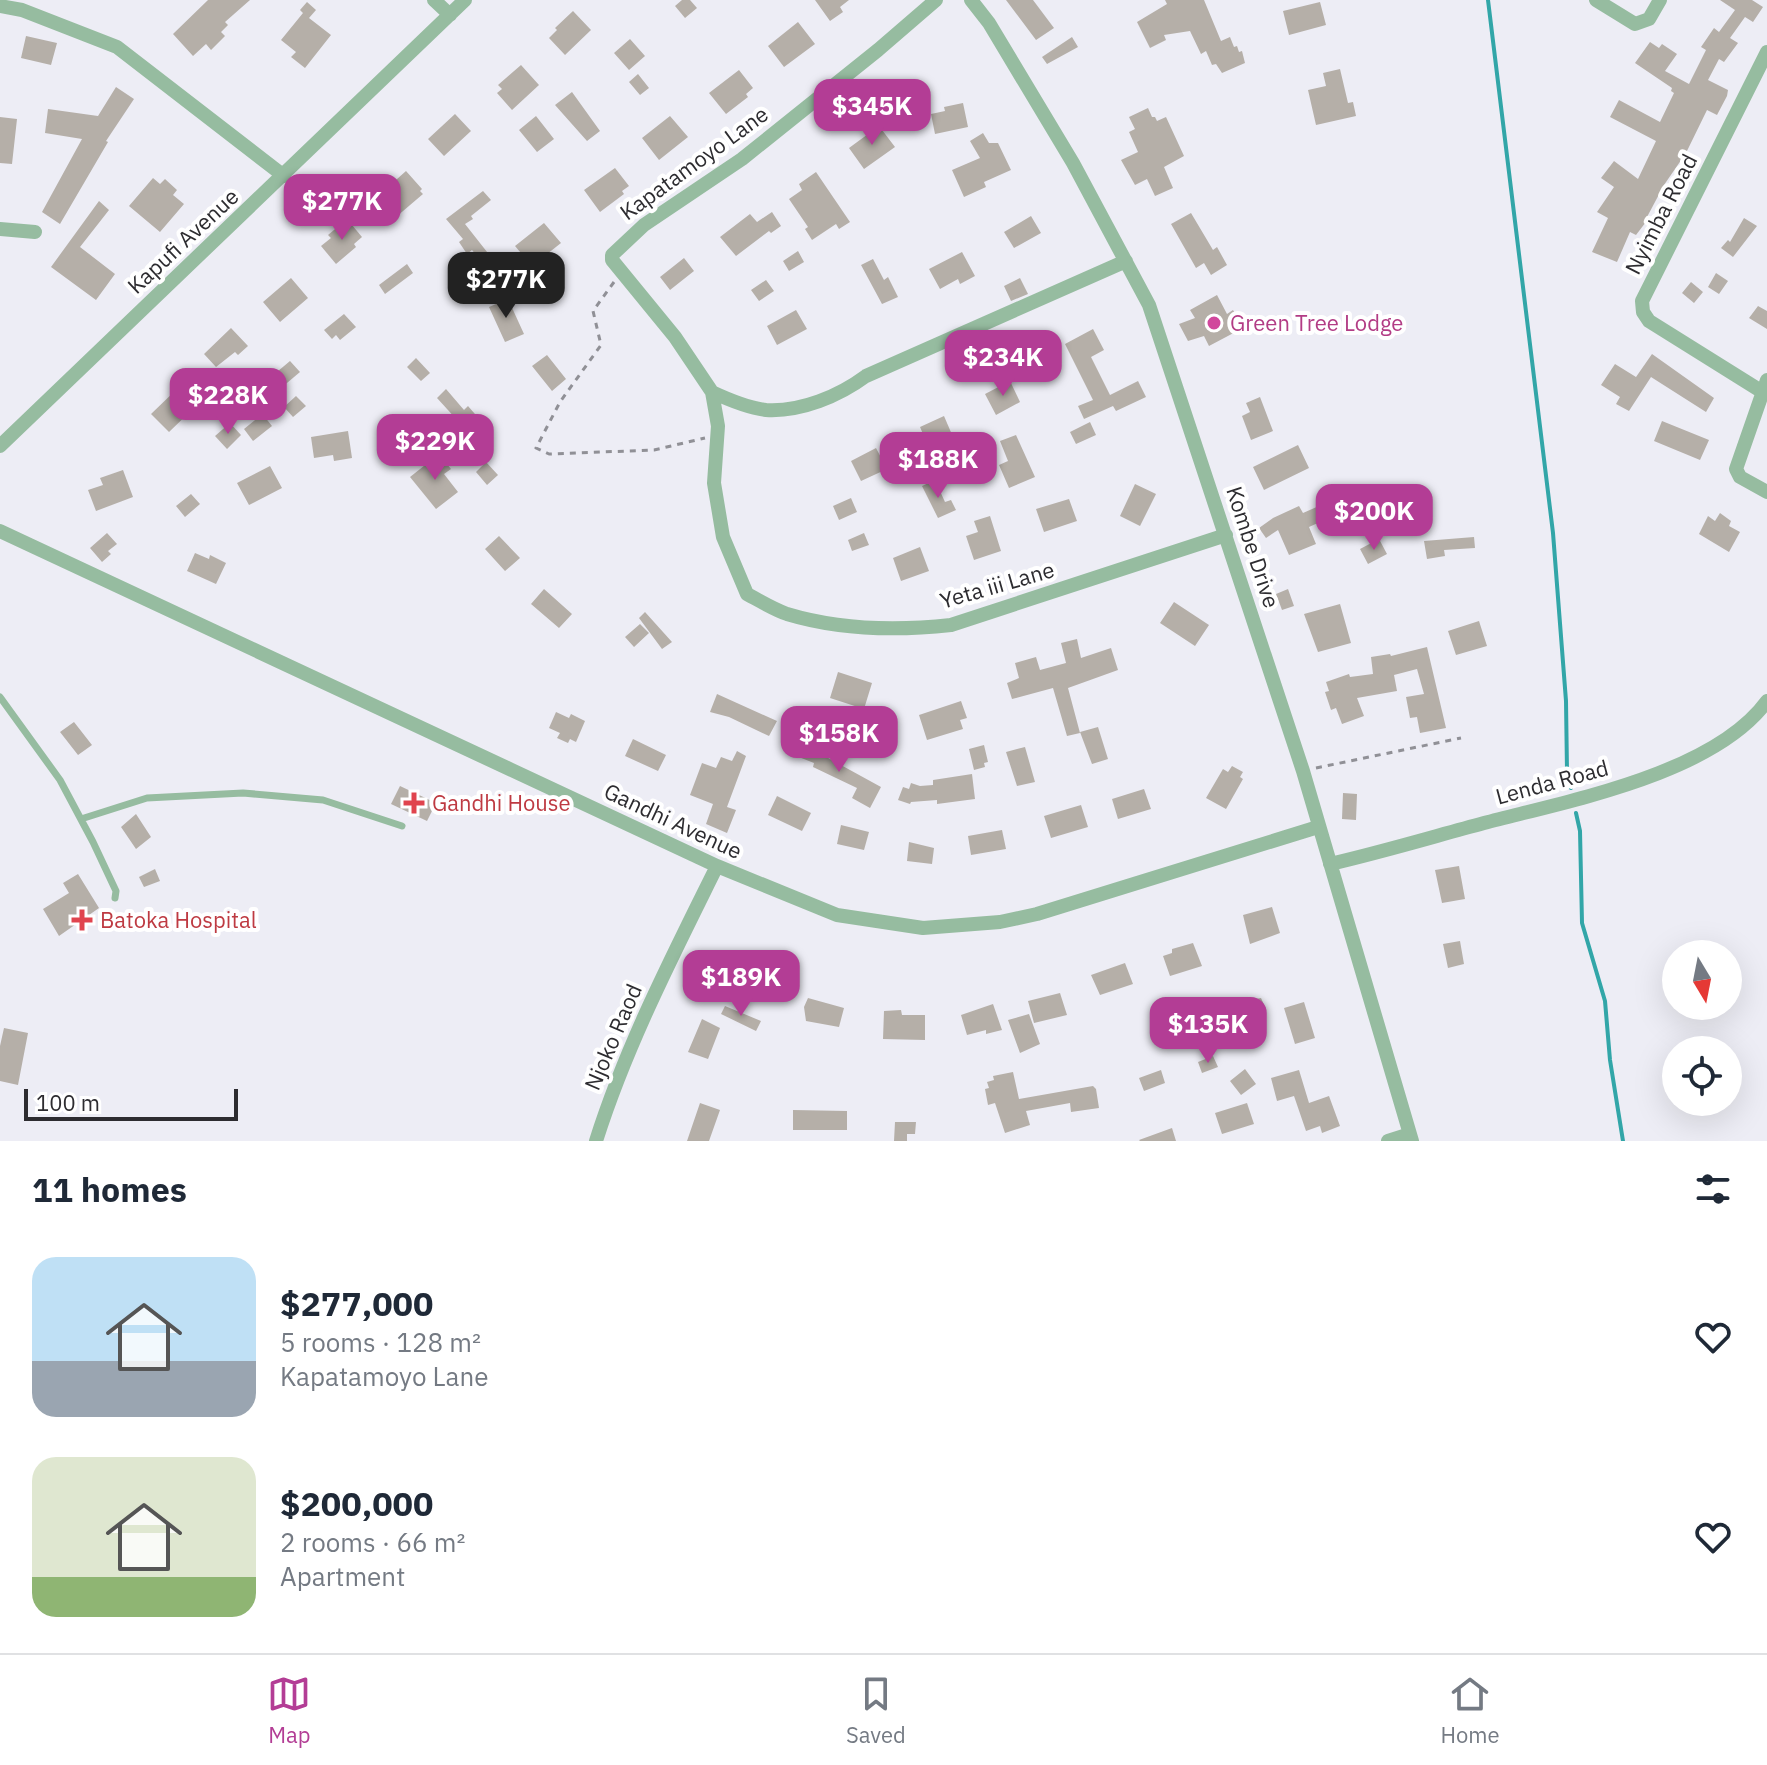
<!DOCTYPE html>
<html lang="en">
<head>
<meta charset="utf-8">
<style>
  :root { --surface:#fff; --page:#f6f6f7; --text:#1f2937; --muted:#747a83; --line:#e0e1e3; --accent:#b33d95 }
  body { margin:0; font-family:"IBM Plex Sans",sans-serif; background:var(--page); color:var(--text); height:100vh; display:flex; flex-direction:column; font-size:30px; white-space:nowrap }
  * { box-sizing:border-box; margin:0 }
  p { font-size:26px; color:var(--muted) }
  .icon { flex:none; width:44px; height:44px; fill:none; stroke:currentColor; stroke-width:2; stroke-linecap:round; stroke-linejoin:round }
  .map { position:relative; height:1141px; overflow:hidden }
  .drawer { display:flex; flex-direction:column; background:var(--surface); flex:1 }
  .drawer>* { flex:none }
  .needle { width:52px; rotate:170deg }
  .buttons { position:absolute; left:1662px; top:940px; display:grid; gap:16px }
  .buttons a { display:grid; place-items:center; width:80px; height:80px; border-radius:50%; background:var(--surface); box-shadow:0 8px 32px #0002; font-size:40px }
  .scale { position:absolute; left:24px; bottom:20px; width:214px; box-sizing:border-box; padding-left:8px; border:4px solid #2d2c30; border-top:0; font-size:22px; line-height:28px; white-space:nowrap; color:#2d2c30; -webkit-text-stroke:6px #fff; paint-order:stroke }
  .price { position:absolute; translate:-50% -68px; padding:0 18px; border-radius:16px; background:var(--accent); color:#fff; font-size:26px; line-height:52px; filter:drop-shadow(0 2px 4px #0008) }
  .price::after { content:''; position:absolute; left:50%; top:48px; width:24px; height:18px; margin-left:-12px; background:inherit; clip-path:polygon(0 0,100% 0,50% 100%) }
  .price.active { background:#222; color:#fff }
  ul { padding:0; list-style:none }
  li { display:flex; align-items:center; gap:24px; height:200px; padding:0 32px }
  li span { display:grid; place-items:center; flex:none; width:224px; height:160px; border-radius:24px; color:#555 }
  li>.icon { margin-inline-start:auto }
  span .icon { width:96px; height:96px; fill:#fffc; stroke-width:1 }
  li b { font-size:34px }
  h2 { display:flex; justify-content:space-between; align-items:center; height:96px; padding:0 32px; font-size:34px }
  .dock { display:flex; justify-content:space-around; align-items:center; height:112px; border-top:2px solid var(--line); background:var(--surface); font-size:22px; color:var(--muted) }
  .dock a { display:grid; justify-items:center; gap:4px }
  .dock .active { color:var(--accent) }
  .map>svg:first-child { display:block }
</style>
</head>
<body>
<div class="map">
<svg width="1767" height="1141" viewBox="0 0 1767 1141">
  <rect width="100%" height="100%" fill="#ededf5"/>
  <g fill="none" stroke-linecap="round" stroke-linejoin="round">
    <path stroke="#32a6a8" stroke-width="4" d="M1488,0L1553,533L1566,701L1567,771L1571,788
      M1576,813L1580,831L1582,923L1605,1001L1610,1060L1623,1141"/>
  </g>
  <path fill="#b5afa8" d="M208,0H250L225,22L228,25L221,32L225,36L211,50L206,44L193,56L173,34Z
    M682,0H690L697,8L685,18L675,6Z
    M815,0H849L840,7L843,12L830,21Z
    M1006,0H1033L1054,28L1036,40Z
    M1165,0H1204L1221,41L1230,37L1234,47L1237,46L1239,52L1242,51L1245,63L1222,73L1216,64L1212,65L1206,51L1201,54L1190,31L1164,35L1166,40L1150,48L1137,22L1167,4Z
    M1720,0H1752L1763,7L1753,22L1745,17L1730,38L1738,43L1724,62L1719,59L1708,80L1728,90L1727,96L1717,115L1707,110L1686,153L1664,185L1647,217L1649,218L1636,235L1630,232L1617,262L1592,252L1608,218L1597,212L1614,187L1601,178L1614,161L1638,179L1656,141L1610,117L1619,100L1660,122L1674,93L1671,91L1672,88L1635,63L1650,42L1659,48L1662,44L1677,54L1665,71L1689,84L1706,50L1701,47L1714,28L1719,32L1735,10Z
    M307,2L316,10L309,18L331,35L305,68L291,57L296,52L281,40L303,13L300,10Z
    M1320,2L1326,25L1289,35L1283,11Z
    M573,11L591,30L565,55L549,38L557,30L555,28Z
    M798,22L815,44L784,67L768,46Z
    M26,36L57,43L51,65L21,58Z
    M1072,37L1078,47L1047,64L1042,57Z
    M630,39L645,56L629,70L614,53Z
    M521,65L539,85L512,110L497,93L502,89L498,85Z
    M1340,69L1348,103L1353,102L1356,116L1316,125L1308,90L1326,86L1323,73Z
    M739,70L753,88L746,94L748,97L726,114L709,93Z
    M638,74L649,88L640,95L629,82Z
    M116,87L134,99L106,141L108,142L60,224L42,212L82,139L45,133L48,109L98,116Z
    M572,92L600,131L587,141L555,105Z
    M963,103L968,127L935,134L931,114L945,111L944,107Z
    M1148,108L1152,117H1155L1157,121L1166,117L1184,156L1164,167L1173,188L1155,196L1147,179L1135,185L1121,160L1138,152L1129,132L1135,129L1129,117Z
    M455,114L471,131L444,156L428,139Z
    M536,116L554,139L537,152L519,130Z
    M670,116L688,137L659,160L642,138Z
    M0,117L17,119L12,164L0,163Z
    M879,126L895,147L864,169L849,148Z
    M983,133L989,143H998L1011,170L984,182L986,187L964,197L952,170L980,158L970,141Z
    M615,168L629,186L622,191L624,194L600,212L584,190Z
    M406,171L422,189L420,191L423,194L396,217L378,196Z
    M816,172L850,222L839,229L836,224L812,240L805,229L808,227L789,199L802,190L799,184Z
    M153,178L160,184L165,179L177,190L173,195L184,204L160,232L129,206Z
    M483,191L491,200L471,216L473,219L465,224L491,257L483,263L472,250L467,254L459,242L463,239L446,219Z
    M99,201L109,210L80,247L115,274L96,300L51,267Z
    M772,212L781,226L771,233L769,231L736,256L720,237L750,214L757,222Z
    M1191,213L1213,250L1217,247L1227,265L1211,275L1204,263L1196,268L1171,224Z
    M1031,216L1041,233L1014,248L1004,232Z
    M1744,218L1757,226L1733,257L1721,248L1728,240L1730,242Z
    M347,219L362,237L354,244L356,247L336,264L321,246L331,238L328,235Z
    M544,223L561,243L532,266L515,246Z
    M798,251L804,262L789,271L783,261Z
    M962,252L975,276L960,284L958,279L940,289L929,269Z
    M684,258L694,271L670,290L660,277Z
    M873,259L884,280L888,277L898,297L882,304L861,265Z
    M407,264L413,273L385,294L379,285Z
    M1716,273L1728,281L1719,294L1708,287Z
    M291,278L308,298L280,322L263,302Z
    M1020,278L1028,294L1011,301L1004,286Z
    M766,280L774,291L759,301L751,290Z
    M1691,282L1703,292L1694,303L1682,293Z
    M1217,295L1227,314L1233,310L1243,328L1209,346L1204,336L1188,341L1179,324L1195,318L1190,310Z
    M508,299L524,334L505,342L489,307Z
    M1758,306L1767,311V329L1749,318Z
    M796,310L807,329L777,345L767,326Z
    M344,314L356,327L340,340L336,335L332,339L324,330Z
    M231,328L248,346L238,355L235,352L216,367L204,354Z
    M1093,329L1104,350L1091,357L1110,395L1138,381L1146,397L1116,411L1113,406L1084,419L1078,406L1093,400L1065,344Z
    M1652,354L1714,398L1706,412L1651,377L1629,411L1616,404L1620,397L1601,385L1615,364L1636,377Z
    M547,355L566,379L552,391L532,366Z
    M416,358L430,373L421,381L407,367Z
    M290,361L300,372L281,388L271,377Z
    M1010,381L1020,402L996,415L985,394Z
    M178,388L196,406L169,432L151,414Z
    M446,389L464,410L468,406L481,421L468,432L437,398Z
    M296,396L306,406L293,417L284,407Z
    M1260,397L1273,431L1251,440L1242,416L1250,412L1246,403Z
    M260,416H264L272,426L253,441L244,429Z
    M944,416L953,437L929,448L920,427Z
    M1662,421L1709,440L1700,460L1654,441Z
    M1090,422L1096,435L1076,444L1070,432Z
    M230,423L241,435L227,449L215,436Z
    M348,431L352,458L334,461L333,455L314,458L311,437Z
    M1016,435L1035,477L1009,488L999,465L1008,461L1000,441Z
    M1298,445L1309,468L1264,490L1253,467Z
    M876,448L887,469L861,481L851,461Z
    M439,454L451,469L444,474L458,492L436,509L410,477Z
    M486,462L498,475L487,485L476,472Z
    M270,466L282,488L249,505L237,483Z
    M123,470L133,497L96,511L88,490L103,485L100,478Z
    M935,480L945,502L951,500L956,510L938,518L922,486Z
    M1135,484L1156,494L1140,526L1120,516Z
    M1369,484L1377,501L1341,517L1340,513L1309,527L1316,544L1289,555L1278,530L1266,538L1259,528L1273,518L1299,506L1303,513Z
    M191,494L200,504L185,517L176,506Z
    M851,498L857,512L839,520L833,506Z
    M1069,499L1077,521L1044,532L1036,509Z
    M1720,513L1731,521L1729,526L1740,532L1729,552L1699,534L1708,516L1715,521Z
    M990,516L1001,551L974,560L966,536L978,532L974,521Z
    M107,533L117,544L108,551L111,554L102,562L90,548Z
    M864,533L869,545L852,551L848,540Z
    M499,536L520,558L505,571L485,549Z
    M1474,537L1475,548L1444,550L1445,556L1427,559L1424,541Z
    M1379,539L1387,554L1368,564L1360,549Z
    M920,547L929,571L901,581L893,558Z
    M195,553L209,559L210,555L226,563L216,584L187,571Z
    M544,589L572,614L559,628L531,604Z
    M1288,589L1294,606L1282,610L1276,594Z
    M1174,602L1209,625L1195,646L1160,623Z
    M1340,604L1351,643L1318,652L1304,614Z
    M645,612L672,642L662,649L639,618Z
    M1479,621L1487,646L1456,655L1448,631Z
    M640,624L649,633L634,647L625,637Z
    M1077,639L1081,658L1111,648L1118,670L1068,688L1080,733L1067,736L1053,688L1012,699L1007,683L1019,678L1015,663L1036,657L1040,670L1066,663L1061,643Z
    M1427,647L1446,728L1420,733L1417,717L1410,718L1406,697L1424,694L1417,669L1394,675L1397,691L1357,698L1364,716L1342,724L1336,708L1331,710L1325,692L1329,691L1326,682L1349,674L1350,677L1373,674L1371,657L1390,654L1391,656Z
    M838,672L872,683L864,709L830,698Z
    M717,694L777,721L769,736L729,717L710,712Z
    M961,701L967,718L960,720L963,729L927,740L919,715Z
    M556,712L569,718L571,714L585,721L576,742L570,739L568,743L557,738L560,733L549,728Z
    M74,722L92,745L78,755L60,732Z
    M1098,727L1108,759L1092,764L1080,732Z
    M856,734L878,743L872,758L850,749Z
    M633,739L666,755L658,771L625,756Z
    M790,742L819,753L881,787L870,808L852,798L857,788L813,767L814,763L786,752Z
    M984,745L988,762L984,763L985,767L974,770L969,749Z
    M1025,747L1035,782L1017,786L1006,752Z
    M737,751L746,756L727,807L736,810L727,833L706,824L713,804L690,795L702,763L716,768L721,757L732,761Z
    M1232,766L1243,772L1240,777L1243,779L1226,809L1206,798L1223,769L1228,772Z
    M972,774L975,799L937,804V800L911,802L910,804L898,800L903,787L909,789L911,783L920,786L933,785V780Z
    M400,786L436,803L427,821L391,804Z
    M1144,789L1151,809L1118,819L1112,799Z
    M1343,793L1357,794L1356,820L1342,819Z
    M777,796L811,813L802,831L768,815Z
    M1081,805L1088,827L1051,838L1044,816Z
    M136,814L151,837L136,849L121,827Z
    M841,825L869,832L864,850L837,844Z
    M1002,830L1006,849L971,855L968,836Z
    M909,842L934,848L932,864L907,861Z
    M1459,866L1465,899L1442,903L1435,870Z
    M155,869L160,881L144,887L139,877Z
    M78,874L99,908L59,936L43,909L69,893L63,883Z
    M1272,907L1280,933L1250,944L1243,915Z
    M1460,941L1464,964L1448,968L1443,944Z
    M1193,943L1202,966L1170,976L1163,956L1172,953V949Z
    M760,962L769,984L737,994L731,974L737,972L736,969Z
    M1125,963L1133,984L1100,995L1091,975Z
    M1060,993L1067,1015L1034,1023L1028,1001Z
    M808,998L844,1008L839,1027L806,1021L804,1007Z
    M1261,998L1266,1009L1257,1013L1258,1017L1246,1020L1242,1008L1246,1006L1244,1001Z
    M1304,1002L1315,1038L1295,1044L1284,1008Z
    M993,1004L1002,1030L986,1034V1030L967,1035L961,1015Z
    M725,1006L761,1021L756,1031L721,1014Z
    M901,1010L902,1015H925V1040L883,1039L884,1011Z
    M1029,1014L1040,1044L1020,1053L1008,1020Z
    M702,1019L720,1028L708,1059L688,1052Z
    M1216,1027L1220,1039L1204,1046L1199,1033Z
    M4,1028L28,1033L18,1085L0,1081V1046Z
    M1213,1056L1218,1067L1202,1073L1198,1062Z
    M1245,1069L1256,1084L1241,1095L1230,1081Z
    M1161,1070L1165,1083L1144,1091L1139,1078Z
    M1299,1070L1309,1103L1329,1096L1340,1126L1322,1133L1320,1126L1306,1131L1294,1096L1277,1101L1271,1078Z
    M1013,1072L1019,1099L1093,1086L1096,1089L1099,1108L1071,1112L1070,1103L1026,1111L1030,1125L1005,1133L995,1103L988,1105L985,1089L989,1088L987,1082L994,1080L993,1076Z
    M700,1103L720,1110L709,1141H687Z
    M1247,1103L1254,1124L1222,1134L1215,1113Z
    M793,1110L847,1111V1130H793Z
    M895,1122H916L915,1134H907V1141H894Z
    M1172,1128L1176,1141H1140L1139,1140Z"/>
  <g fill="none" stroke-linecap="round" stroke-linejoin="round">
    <path stroke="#909096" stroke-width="3" stroke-dasharray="6 6" stroke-linecap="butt" d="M614,282L593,311L601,345L560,402L536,448L549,454L654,450L705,438
      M1316,768L1461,738"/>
    <path stroke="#96bca0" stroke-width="7" d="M0,697L60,780L93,842L116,891L115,898
      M81,819L147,798L243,793L323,800L402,826"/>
    <path stroke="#96bca0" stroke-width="14" d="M434,0L450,15
      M936,0L878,50L742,159L644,225L612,255V260L675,337L712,392L718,426L714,483L723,537L747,594C760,601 773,609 787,614C840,630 896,631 951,625L1226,535
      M971,0L989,23L1073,163L1149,305L1303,771L1412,1141
      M1596,0L1635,24L1649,19L1660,0
      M0,6L22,10L117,47L284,176
      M0,229L35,232
      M1767,380L1736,469L1740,477L1767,492
      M1761,391L1649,321L1643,312L1642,301L1767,52
      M712,392C727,399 749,408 766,410C801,412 839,396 866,376L1126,261
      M0,446L465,0
      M0,531L717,866L837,915L923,928L1000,922L1037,914L1318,827
      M1330,864C1382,852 1432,837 1484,823C1567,801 1714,774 1767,701
      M596,1141C626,1046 673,955 717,866
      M1388,1141L1410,1134"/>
  </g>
  <circle fill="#d1479c" stroke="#fff" stroke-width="3" cx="1214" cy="323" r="8"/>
  <g fill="#e0444e" stroke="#fff" stroke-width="3">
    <path d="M410 791h8v8h8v8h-8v8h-8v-8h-8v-8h8z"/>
    <path d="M78 908h8v8h8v8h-8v8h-8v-8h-8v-8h8z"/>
  </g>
  <g text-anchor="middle" stroke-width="8" stroke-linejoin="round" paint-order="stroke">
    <g font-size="22" fill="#2d2c30" stroke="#fff">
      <text transform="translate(694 163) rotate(-36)" y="8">Kapatamoyo Lane</text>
      <text transform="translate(1661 214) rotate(-63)" y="8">Nyimba Road</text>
      <text transform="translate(183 241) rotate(-43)" y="8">Kapufi Avenue</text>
      <text transform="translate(1253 547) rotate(72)" y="8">Kombe Drive</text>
      <text transform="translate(997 585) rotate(-16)" y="8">Yeta iii Lane</text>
      <text transform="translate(1552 782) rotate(-15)" y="8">Lenda Road</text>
      <text transform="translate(673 821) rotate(25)" y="8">Gandhi Avenue</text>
      <text transform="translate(613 1037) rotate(-67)" y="8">Njoko Raod</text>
    </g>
    <g font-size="22" fill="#b23c85" stroke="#fff" text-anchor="start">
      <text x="1230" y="331">Green Tree Lodge</text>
    </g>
    <g font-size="22" fill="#be3a42" stroke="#fff" text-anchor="start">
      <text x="432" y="811">Gandhi House</text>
      <text x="100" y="928">Batoka Hospital</text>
    </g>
  </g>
</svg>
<div class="buttons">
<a><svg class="needle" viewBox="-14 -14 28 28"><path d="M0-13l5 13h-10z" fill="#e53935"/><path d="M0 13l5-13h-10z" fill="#747a83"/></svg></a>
<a><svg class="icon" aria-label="locate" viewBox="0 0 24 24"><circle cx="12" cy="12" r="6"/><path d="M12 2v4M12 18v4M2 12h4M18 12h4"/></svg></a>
</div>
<div class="scale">100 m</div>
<b class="price" style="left:872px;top:147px">$345K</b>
<b class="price" style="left:342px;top:242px">$277K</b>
<b class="price active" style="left:506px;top:320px">$277K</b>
<b class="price" style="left:1003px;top:398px">$234K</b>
<b class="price" style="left:228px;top:436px">$228K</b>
<b class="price" style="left:435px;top:482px">$229K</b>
<b class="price" style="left:938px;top:500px">$188K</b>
<b class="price" style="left:1374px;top:552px">$200K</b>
<b class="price" style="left:839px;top:774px">$158K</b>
<b class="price" style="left:741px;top:1018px">$189K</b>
<b class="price" style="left:1208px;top:1065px">$135K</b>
</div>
<section class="drawer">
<h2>11 homes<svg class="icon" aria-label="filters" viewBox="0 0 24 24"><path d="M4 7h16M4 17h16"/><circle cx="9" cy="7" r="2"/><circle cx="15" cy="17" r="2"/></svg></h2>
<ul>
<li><span style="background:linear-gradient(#bfe0f5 65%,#9aa5b1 0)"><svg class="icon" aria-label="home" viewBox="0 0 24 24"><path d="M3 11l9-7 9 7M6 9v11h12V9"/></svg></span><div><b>$277,000</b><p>5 rooms · 128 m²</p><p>Kapatamoyo Lane</p></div><svg class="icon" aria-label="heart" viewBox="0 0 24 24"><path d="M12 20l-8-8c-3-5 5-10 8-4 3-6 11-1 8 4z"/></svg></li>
<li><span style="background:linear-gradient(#dfe7d0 75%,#8fb573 0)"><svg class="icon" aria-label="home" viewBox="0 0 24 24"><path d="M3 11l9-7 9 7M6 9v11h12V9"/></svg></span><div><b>$200,000</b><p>2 rooms · 66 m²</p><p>Apartment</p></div><svg class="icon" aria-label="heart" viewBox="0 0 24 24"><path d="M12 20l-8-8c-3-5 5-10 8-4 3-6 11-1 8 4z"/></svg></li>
</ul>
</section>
<nav class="dock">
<a class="active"><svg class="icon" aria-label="map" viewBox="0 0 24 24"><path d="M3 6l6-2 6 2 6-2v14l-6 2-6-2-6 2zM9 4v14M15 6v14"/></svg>Map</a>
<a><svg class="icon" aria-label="saved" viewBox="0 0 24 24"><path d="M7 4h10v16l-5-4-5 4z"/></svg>Saved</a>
<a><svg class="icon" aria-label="home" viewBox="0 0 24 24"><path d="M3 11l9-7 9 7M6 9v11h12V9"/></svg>Home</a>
</nav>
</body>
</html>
